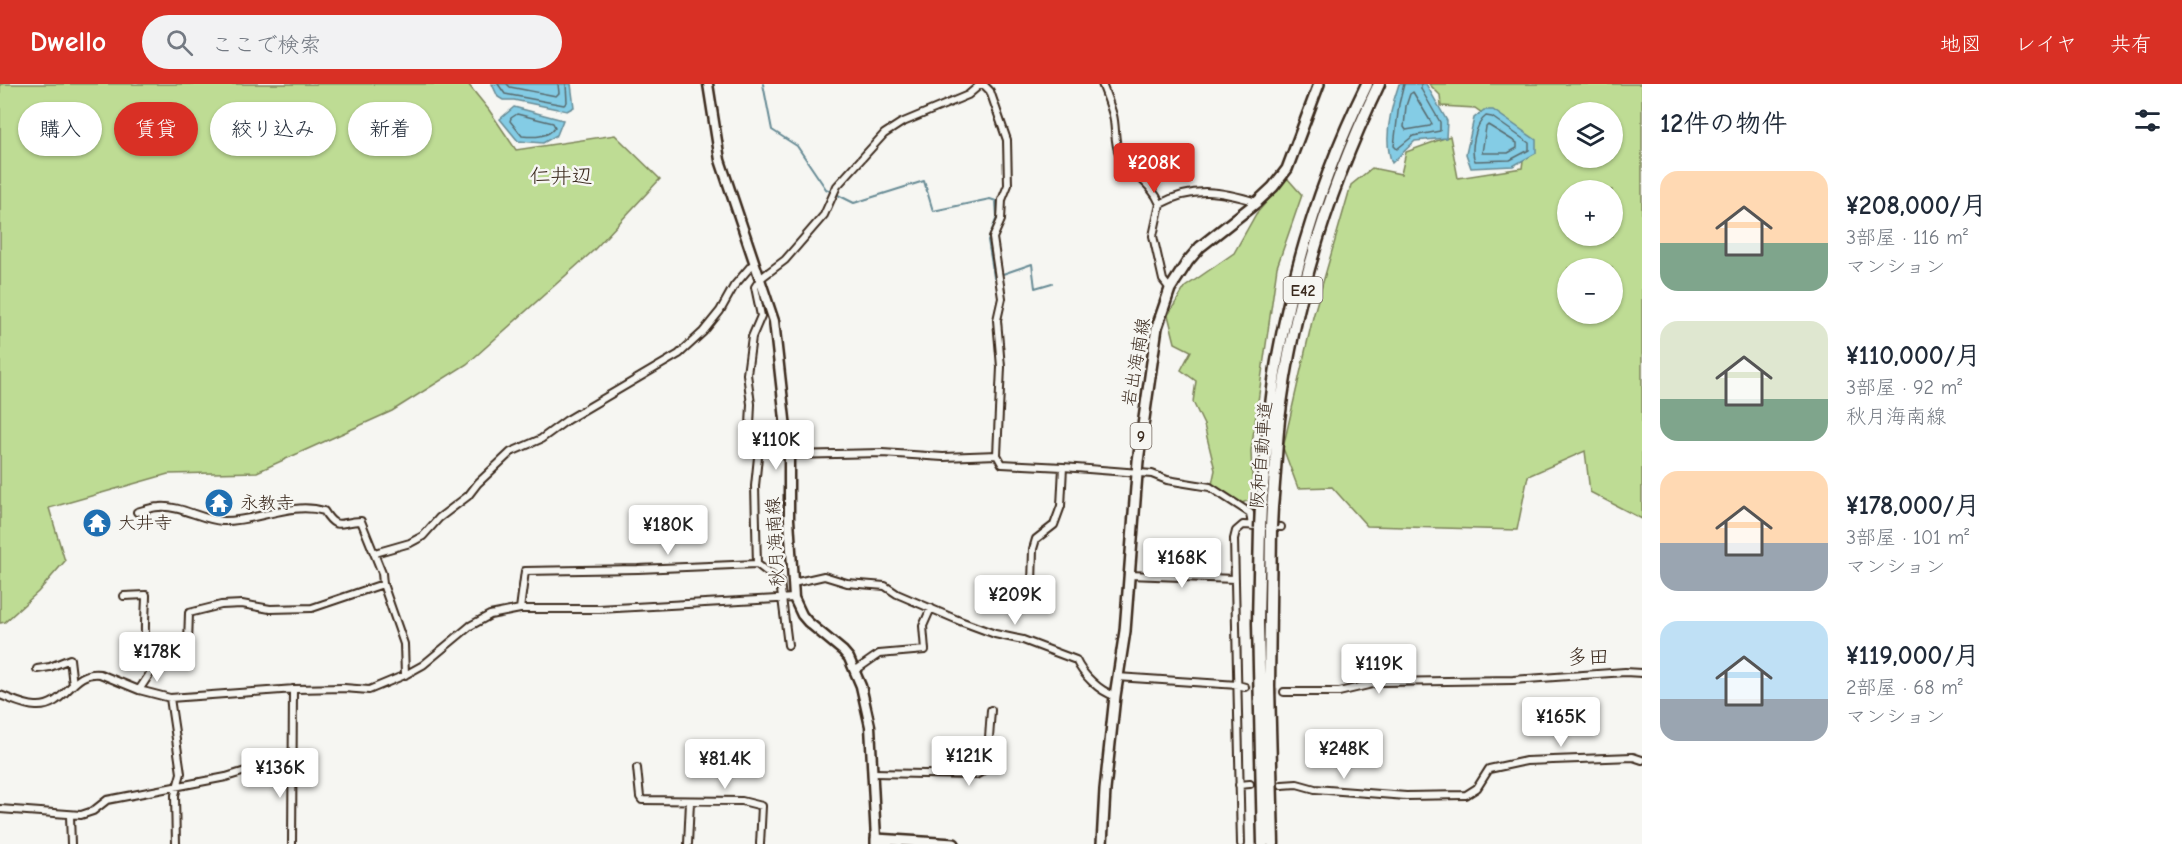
<!DOCTYPE html>
<html lang="ja">
<head>
<meta charset="utf-8">
<style>
  :root { --surface:#fff; --page:#f2f2f3; --text:#1f2937; --muted:#747a83; --accent:#d93025 }
  body { margin:0; font-family:"Comic Neue","Klee One",sans-serif; background:var(--page); color:var(--text); height:100vh; display:flex; flex-direction:column; font-size:22px; white-space:nowrap }
  * { box-sizing:border-box; margin:0 }
  p { font-size:20px; color:var(--muted) }
  .icon { flex:none; width:33px; height:33px; fill:none; stroke:currentColor; stroke-width:2; stroke-linecap:round; stroke-linejoin:round }
  .map { position:relative; flex:1; overflow:hidden }
  .drawer { display:flex; flex-direction:column; background:var(--surface); width:540px }
  .drawer>* { flex:none }
  .banner { position:absolute; left:18px; top:18px; width:570px; height:54px; display:flex; gap:12px }
  .buttons { position:absolute; left:1557px; top:18px; display:grid; gap:12px }
  .buttons a { display:grid; place-items:center; width:66px; height:66px; border-radius:50%; background:var(--surface); box-shadow:0 2px 4px #0004; font-size:30px }
  .price { position:absolute; translate:-50% -51px; padding:0 14px; border-radius:6px; background:#fff; color:#222; font-size:20px; line-height:39px; filter:drop-shadow(0 2px 3px #0008) }
  .price::after { content:''; position:absolute; left:50%; top:36px; width:18px; height:14px; margin-left:-9px; background:inherit; clip-path:polygon(0 0,100% 0,50% 100%) }
  .price.on { background:var(--accent); color:#fff }
  ul { padding:0; list-style:none }
  li { display:flex; align-items:center; gap:18px; height:150px; padding:0 18px }
  li span { display:grid; place-items:center; flex:none; width:168px; height:120px; border-radius:18px; color:#555 }
  li>.icon { margin-inline-start:auto }
  span .icon { width:72px; height:72px; fill:#fffc; stroke-width:1 }
  li b { font-size:26px }
  h2 { display:flex; justify-content:space-between; align-items:center; height:72px; padding:0 18px; font-size:26px }
  .chip { padding:0 21px; border-radius:27px; background:var(--surface); box-shadow:0 2px 4px #0004; font-size:21px; line-height:54px }
  .chip.on { background:var(--accent); color:#fff }
  header { display:flex; align-items:center; gap:36px; box-sizing:border-box; height:84px; padding:0 30px; background:var(--accent); color:#fff }
  header strong { font-size:28px }
  nav { display:flex; gap:33px; margin-inline-start:auto; font-size:21px }
  .search { width:420px; height:54px; background:var(--page); display:flex; align-items:center; gap:15px; box-sizing:border-box; padding:0 21px; border-radius:33px; color:var(--muted); font-size:22px }
  main { display:flex; flex:1; min-height:0 }
  .map>svg:first-child { display:block }
</style>
</head>
<body>
<header>
<strong>Dwello</strong>
<div class="search"><svg class="icon" aria-label="search" viewBox="0 0 24 24"><circle cx="10" cy="10" r="6"/><path d="M15 15l6 6"/></svg>ここで検索</div>
<nav><a>地図</a><a>レイヤ</a><a>共有</a></nav>
</header>
<main>
<div class="map">
<svg width="1642" height="760" viewBox="0 0 1642 760">
  <rect width="100%" height="100%" fill="#f6f6f2"/>
  <filter id="ink" filterUnits="userSpaceOnUse"><feTurbulence type="fractalNoise" baseFrequency=".0167" numOctaves="2"/><feDisplacementMap in="SourceGraphic" scale="12" xChannelSelector="R" yChannelSelector="G"/><feConvolveMatrix kernelMatrix="1 2 1 2 8 2 1 2 1" color-interpolation-filters="sRGB"/></filter>
  <g filter="url(#ink)">
    <path fill="#bedc94" stroke="#7c8359" stroke-width="1.5" fill-rule="evenodd" d="M0,0H468L489,26L516,66L615,51L660,95L593,167L467,280L392,327L257,388L168,390L49,424L65,477L38,508L5,538L0,539Z
      M1429,0H1642V435L1590,408L1585,367L1528,392L1517,446L1367,442L1332,403L1298,404L1283,364L1313,233L1351,101L1372,84L1401,90L1406,68L1450,52L1458,94L1522,84L1525,60L1475,24L1441,22L1440,11ZM1568,28H1612V74H1568ZM1568,106H1612V152H1568ZM1568,184H1612V230H1568Z
      M1287,94L1302,111L1277,183L1251,367L1253,415L1236,421L1211,405L1215,386L1204,341L1193,318L1196,297L1181,286L1191,267L1175,259L1168,231L1185,203L1234,169L1256,130Z"/>
    <path fill="#84cce5" stroke="#678b95" stroke-width="1.5" d="M492,0H571L574,23L567,27L514,16H503L498,13Z
      M1399,0H1426L1447,37L1446,54L1415,57L1392,79C1383,56 1391,23 1399,0Z
      M514,23L563,36L557,51L543,59L518,57L500,35Z
      M1484,26H1493L1536,56V69L1513,82L1471,84L1466,70L1474,34Z"/>
    <g fill="none" stroke-linecap="round" stroke-linejoin="round">
      <path stroke="#586b6e" stroke-width="1.5" d="M498,0L505,10L564,21L567,18L566,0
        M507,0L510,3L556,12L559,9L558,0
        M1404,0L1399,20L1394,62L1397,65L1413,52L1440,47V38L1421,5V0
        M1413,8L1432,40L1430,42L1406,46L1404,43L1406,22L1410,10Z
        M517,30L553,39L555,43C548,54 533,53 522,52L510,37L511,34Z
        M1486,32L1492,33L1529,59V66L1510,76L1475,77C1470,66 1475,40 1486,32Z
        M1488,41L1517,59V64L1508,69H1482L1486,43Z"/>
      <path stroke="#678b95" stroke-width="2" d="M763,0L772,46L797,62L826,105L854,119L924,97L933,127L990,115L996,117L997,133L988,156L994,193L1032,180L1035,204L1052,199"/>
      <path stroke="#d1cdc8" stroke-width="6" stroke-dasharray="6 3" stroke-linecap="butt" d="M1245,603L1284,608"/>
      <g stroke="#3b2a1e" stroke-width="10">
        <path id="street" d="M983,0L990,7L1007,56L1008,101L1002,116L1001,136L993,154L1002,214L997,236L1001,283L997,371L1002,380L1063,383L1061,422L1054,441L1036,455L1033,465L1032,500
          M1102,0C1106,10 1110,21 1113,31C1116,43 1114,58 1119,69C1128,89 1151,97 1160,120
          M1170,205L1163,196L1153,152L1160,120C1194,102 1221,107 1257,118
          M789,371L882,369L943,373L997,371
          M1063,383L1152,390L1167,396L1210,403L1250,429L1252,442
          M137,428C144,426 152,423 159,423C181,421 201,436 223,437C256,438 291,417 324,427C337,448 340,437 361,437L382,489L383,500L404,560L405,591
          M375,469L410,459L423,452L439,434L468,412L478,399L511,368L541,355L567,336L679,270L703,248L720,227L734,202L751,182L755,180
          M757,480L755,402L758,373L750,342L751,320L747,290L752,253L761,232L755,203L761,194L785,176L824,131L837,102L884,50L901,39L968,11L981,0
          M1129,491L1235,495
          M793,499L824,492L847,499L885,502L897,510L960,537L995,550L1023,556L1076,576C1083,591 1099,607 1115,612
          M124,512L146,511C146,527 141,572 152,584
          M520,525L525,487L638,485L757,480L780,498L788,561
          M37,585L50,583L70,575L73,601
          M856,586L879,570L925,566L923,542L931,524
          M1117,593L1238,601L1245,603
          M139,606L149,591L157,575L188,559L189,529L221,521L242,520L270,525L312,524L383,500
          M1284,608H1339L1381,598L1513,596L1625,588L1642,589
          M0,611C11,615 25,622 36,622C66,624 71,586 100,590L139,606L170,614L295,605L344,604L369,606L405,591L423,581L470,542L490,531L520,525H599L794,514
          M170,614L181,689L175,711L176,760
          M637,684L640,713L642,716L742,717L762,722L760,760
          M873,689L976,691L985,686L987,682L991,626
          M1239,701L1250,700
          M1282,701L1297,700L1315,705L1406,712L1466,711L1477,704L1489,685L1526,677L1633,673L1642,676
          M0,725L81,731L93,727L107,716L226,693L294,672
          M70,732L71,760
          M292,760L293,605
          M688,760L690,718
          M1241,760L1234,455L1236,447L1243,441L1281,443"/>
      </g>
      <g stroke="#3b2a1e" stroke-width="13">
        <path id="secondary" d="M708,0L720,76L774,237L789,371V435L794,514L802,531L808,538L843,567L849,574L861,602L870,642L876,755"/>
      </g>
      <g stroke="#3b2a1e" stroke-width="14">
        <path id="primary" d="M876,760V755L954,760
          M1102,760L1105,706L1115,612L1125,547L1138,377L1157,243L1170,205L1188,177L1200,163L1257,118L1273,103L1287,85L1319,0"/>
      </g>
      <g stroke="#3b2a1e" stroke-width="15">
        <path id="highway" d="M1261,422C1266,374 1269,325 1277,277C1294,182 1324,87 1367,0
          M1272,423C1275,394 1276,365 1279,336C1293,218 1328,106 1379,0
          M1271,443L1269,602L1273,760
          M1260,444L1258,539L1263,760"/>
      </g>
      <use href="#street" stroke="#f6f6f2" stroke-width="6"/>
      <use href="#secondary" stroke="#f6f6f2" stroke-width="8"/>
      <use href="#primary" stroke="#f6f6f2" stroke-width="9"/>
      <use href="#highway" stroke="#f6f6f2" stroke-width="10"/>
      <g stroke="#3b2a1e" stroke-width="15" stroke-linecap="butt">
        <path id="highway-bridge" d="M1271,443L1272,423
          M1260,444L1261,422"/>
      </g>
      <use href="#highway-bridge" stroke="#f6f6f2" stroke-width="10"/>
    </g>
  </g>
  <defs>
    <g id="temple-disc" transform="scale(1.5)"><circle r="9.5" fill="#1f6fb2" stroke="#f6f6f2"/><path d="M0-6L5-2H3V0L6.5 2.5H4V6H1.5V3h-3V6H-4V2.5H-6.5L-3 0V-2H-5Z" fill="#fff"/></g>
  </defs>
  <g fill-rule="evenodd">
    <use href="#temple-disc" x="219" y="419"/>
    <use href="#temple-disc" x="97" y="439"/>
  </g>
  <g text-anchor="middle" stroke-width="5" stroke-linejoin="round" paint-order="stroke">
    <g fill="#f6f6f2" stroke="#73675e" stroke-width="1.5">
      <rect x="1283.5" y="193" width="39" height="26" rx="4.5"/>
      <rect x="1130.5" y="339" width="21" height="26" rx="4.5"/>
    </g>
    <g font-size="16" font-weight="bold" fill="#3b2a1e">
      <text x="1303" y="212">E42</text>
      <text x="1141" y="358">9</text>
    </g>
    <g font-size="18" fill="#3b2a1e" stroke="#f6f6f2">
      <text transform="translate(1136 278) rotate(-80)" y="6">岩出海南線</text>
      <text transform="translate(1261 371) rotate(-85)" y="6">阪和自動車道</text>
      <text transform="translate(775 458) rotate(-93)" y="6">秋月海南線</text>
    </g>
    <g font-size="18" fill="#3b2a1e" stroke="#f6f6f2" text-anchor="start">
      <text x="240" y="425">永教寺</text>
      <text x="118" y="445">大井寺</text>
    </g>
    <g font-size="21" fill="#3b2a1e" stroke="#f6f6f2">
      <text x="561" y="99">仁井辺</text>
      <text x="1588" y="580">多田</text>
    </g>
  </g>
</svg>
<div class="buttons">
<a><svg class="icon" aria-label="layers" viewBox="0 0 24 24"><path d="M12 4l9 5-9 5-9-5zM3 14l9 5 9-5"/></svg></a>
<a>+</a>
<a>−</a>
</div>
<b class="price on" style="left:1154px;top:110px">¥208K</b>
<b class="price" style="left:776px;top:387px">¥110K</b>
<b class="price" style="left:668px;top:472px">¥180K</b>
<b class="price" style="left:1182px;top:505px">¥168K</b>
<b class="price" style="left:1015px;top:542px">¥209K</b>
<b class="price" style="left:157px;top:599px">¥178K</b>
<b class="price" style="left:1379px;top:611px">¥119K</b>
<b class="price" style="left:1561px;top:664px">¥165K</b>
<b class="price" style="left:1344px;top:696px">¥248K</b>
<b class="price" style="left:969px;top:703px">¥121K</b>
<b class="price" style="left:725px;top:706px">¥81.4K</b>
<b class="price" style="left:280px;top:715px">¥136K</b>
<div class="banner">
<a class="chip">購入</a>
<a class="chip on">賃貸</a>
<a class="chip">絞り込み</a>
<a class="chip">新着</a>
</div>
</div>
<section class="drawer">
<h2>12件の物件<svg class="icon" aria-label="filters" viewBox="0 0 24 24"><path d="M4 7h16M4 17h16"/><circle cx="9" cy="7" r="2"/><circle cx="15" cy="17" r="2"/></svg></h2>
<ul>
<li><span style="background:linear-gradient(#ffd9b3 60%,#7fa58c 0)"><svg class="icon" aria-label="home" viewBox="0 0 24 24"><path d="M3 11l9-7 9 7M6 9v11h12V9"/></svg></span><div><b>¥208,000/月</b><p>3部屋 · 116 m²</p><p>マンション</p></div></li>
<li><span style="background:linear-gradient(#dfe7d0 65%,#7fa58c 0)"><svg class="icon" aria-label="home" viewBox="0 0 24 24"><path d="M3 11l9-7 9 7M6 9v11h12V9"/></svg></span><div><b>¥110,000/月</b><p>3部屋 · 92 m²</p><p>秋月海南線</p></div></li>
<li><span style="background:linear-gradient(#ffd9b3 60%,#9aa5b1 0)"><svg class="icon" aria-label="home" viewBox="0 0 24 24"><path d="M3 11l9-7 9 7M6 9v11h12V9"/></svg></span><div><b>¥178,000/月</b><p>3部屋 · 101 m²</p><p>マンション</p></div></li>
<li><span style="background:linear-gradient(#bfe0f5 65%,#9aa5b1 0)"><svg class="icon" aria-label="home" viewBox="0 0 24 24"><path d="M3 11l9-7 9 7M6 9v11h12V9"/></svg></span><div><b>¥119,000/月</b><p>2部屋 · 68 m²</p><p>マンション</p></div></li>
</ul>
</section>
</main>
</body>
</html>
